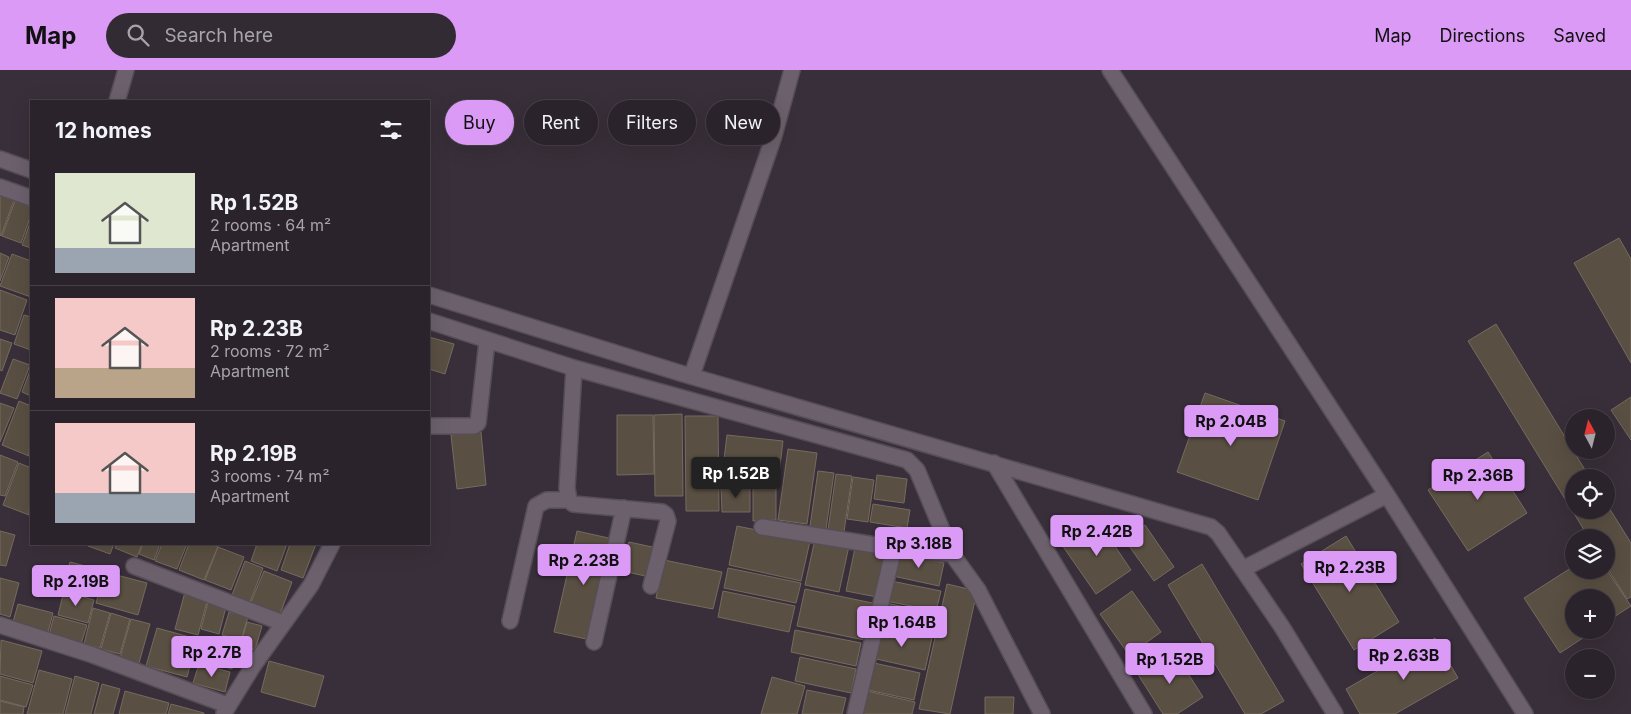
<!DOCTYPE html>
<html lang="en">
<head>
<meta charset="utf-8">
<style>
  :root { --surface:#2b232c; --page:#332b34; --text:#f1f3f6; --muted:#a6a4a9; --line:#474048; --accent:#da9af6 }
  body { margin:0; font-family:Inter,sans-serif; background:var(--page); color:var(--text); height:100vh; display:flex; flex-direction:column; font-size:19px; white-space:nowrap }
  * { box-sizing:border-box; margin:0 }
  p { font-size:16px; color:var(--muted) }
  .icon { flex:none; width:28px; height:28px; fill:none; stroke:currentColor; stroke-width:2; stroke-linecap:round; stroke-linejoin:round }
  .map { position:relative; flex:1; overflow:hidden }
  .sheet { position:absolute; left:30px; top:30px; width:400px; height:445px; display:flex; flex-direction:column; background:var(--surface); border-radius:0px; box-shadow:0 5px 20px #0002,0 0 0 1px var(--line) }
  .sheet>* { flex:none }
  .banner { position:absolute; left:445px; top:30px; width:475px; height:45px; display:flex; gap:10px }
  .needle { width:32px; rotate:353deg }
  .buttons { position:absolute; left:1565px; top:339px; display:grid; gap:10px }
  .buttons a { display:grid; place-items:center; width:50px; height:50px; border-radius:50%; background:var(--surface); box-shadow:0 5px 20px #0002,0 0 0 1px var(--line); font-size:25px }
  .price { position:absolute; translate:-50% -42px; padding:0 11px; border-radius:5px; background:var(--accent); color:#111; font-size:16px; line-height:32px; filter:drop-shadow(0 1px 2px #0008) }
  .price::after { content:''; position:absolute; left:50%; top:30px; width:15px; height:11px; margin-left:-8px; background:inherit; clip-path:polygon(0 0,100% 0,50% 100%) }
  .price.active { background:#222; color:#fff }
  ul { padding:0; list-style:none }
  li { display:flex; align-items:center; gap:15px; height:125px; padding:0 25px }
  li+li { border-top:1px solid var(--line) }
  li span { display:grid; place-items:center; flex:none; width:140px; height:100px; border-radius:0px; color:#555 }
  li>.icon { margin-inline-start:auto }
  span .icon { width:60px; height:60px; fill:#fffc; stroke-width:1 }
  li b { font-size:21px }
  h2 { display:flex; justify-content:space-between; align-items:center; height:60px; padding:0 25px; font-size:21px }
  .pill { padding:0 18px; border-radius:22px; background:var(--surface); box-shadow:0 5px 20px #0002,0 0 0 1px var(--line); font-size:18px; line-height:45px }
  .pill.active { background:var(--accent); color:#111 }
  header { display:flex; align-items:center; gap:30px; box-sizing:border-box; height:70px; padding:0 25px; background:var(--accent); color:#111 }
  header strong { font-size:24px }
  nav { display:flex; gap:28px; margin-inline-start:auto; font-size:18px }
  .search { width:350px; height:45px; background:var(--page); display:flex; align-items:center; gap:12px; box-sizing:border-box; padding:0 18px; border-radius:28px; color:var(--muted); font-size:19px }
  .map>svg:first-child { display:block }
</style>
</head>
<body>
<header>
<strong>Map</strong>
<div class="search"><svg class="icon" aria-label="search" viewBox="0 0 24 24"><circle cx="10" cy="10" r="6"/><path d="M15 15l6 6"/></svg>Search here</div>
<nav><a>Map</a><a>Directions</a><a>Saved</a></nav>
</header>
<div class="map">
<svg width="1631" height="644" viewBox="0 0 1631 644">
  <rect width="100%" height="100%" fill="#392f3a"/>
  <path fill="#594f42" stroke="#756b5e" d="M0,125L14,130L1,166L0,165Z
    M15,131L31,137V145L21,173L2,166Z
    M31,150V178L22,175Z
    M1619,168L1631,189V293L1574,193Z
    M0,183L9,187L0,211Z
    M12,184L31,191V227L0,216Z
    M0,220L27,230L15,265L0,260Z
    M24,245L31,247V280L14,274Z
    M1496,254L1590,408H1574V440H1606V433L1631,473V527L1627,529L1606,496V468H1589L1468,271Z
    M429,267L454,274L445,304L429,299Z
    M0,269L12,273L2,301L0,300Z
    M13,289L30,295L17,329L0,323Z
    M31,298V326L22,322Z
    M1205,323L1285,351L1258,430L1177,402Z
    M1631,327V370L1611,340Z
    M19,331L31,336L29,386L2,375Z
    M0,333L14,338L0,372Z
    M682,344L683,426H655L654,345Z
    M617,345H653L654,404L617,405Z
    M685,346H718L719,441H686Z
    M481,362L486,415L457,419L451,365Z
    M727,365L783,371L779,404L723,397Z
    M788,379L817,383L807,454L778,450Z
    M1488,382L1527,443L1468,481L1428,420Z
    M0,385L18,392L5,426L0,425Z
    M19,393L31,398L29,445L3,435Z
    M818,401L834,403L826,459L810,456Z
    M836,404L852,406L844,462L828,460Z
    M877,405L907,409L904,433L874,429Z
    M853,407L874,410L868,452L847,449Z
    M776,415V450L753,451V416Z
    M721,417H750V442H722Z
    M873,434L910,440L907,458L870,452Z
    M1098,451L1131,500L1096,524L1062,475Z
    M1145,455L1174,497L1154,511L1124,469Z
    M737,456L810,471L801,511L729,495Z
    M0,461L15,465L6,496L0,495Z
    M577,461L613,469L591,570L554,562Z
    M1346,466L1399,552L1354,580L1301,494Z
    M815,469L849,476L839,522L805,515Z
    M629,472L657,478L650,507L622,501Z
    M89,474H114L110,484L88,476Z
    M117,474H142L137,487L115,478Z
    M143,474H160L154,490L139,484Z
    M162,474H187L177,499L155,491Z
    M189,474H219L204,510L179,500Z
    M257,474H287L277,501L251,491Z
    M290,474H316L303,508L281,500Z
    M218,477L244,487L231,520L205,510Z
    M855,478L886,485L877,527L846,521Z
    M898,483L944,493L939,516L893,506Z
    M664,490L722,502L713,539L656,528Z
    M245,491L263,498L250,532L232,525Z
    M70,492L101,500L93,527L63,519Z
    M1202,494L1284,631L1261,644H1245L1168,515Z
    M1574,496V500L1606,499L1631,536L1606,552V528H1574V560H1595L1560,583L1524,528Z
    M728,498L801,513L796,533L724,518Z
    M264,501L292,512L280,544L251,532Z
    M105,502L147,513L138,545L96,533Z
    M0,508L19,513L10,547L0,544Z
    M891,511L941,521L936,541L886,531Z
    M947,514L977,521L950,644L919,639Z
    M805,519L877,534L869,571L797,556Z
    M64,521L94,530L88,553L58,545Z
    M723,521L795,536L789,562L718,547Z
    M1132,521L1161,562L1129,585L1100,544Z
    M185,522L208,528L198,565L175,559Z
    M208,532L226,537L219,564L201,559Z
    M886,533L936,544L931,566L881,555Z
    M18,534L53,543L48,562L13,552Z
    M93,538L110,543L100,578L84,574Z
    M229,542L248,547L241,570L222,565Z
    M111,543L130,549L120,584L101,579Z
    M54,546L87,555L81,574L49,565Z
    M131,549L150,554L139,593L120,588Z
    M247,552L262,556L255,580L240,576Z
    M879,557L932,568L925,600L872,588Z
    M157,558L197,569L187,607L146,596Z
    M795,560L861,573L856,596L791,582Z
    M202,568L237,578L232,599L196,590Z
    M1435,568L1458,608L1395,644H1360L1346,619Z
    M1,570L42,581L33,613L0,604Z
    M1173,580L1203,627L1177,644H1163L1137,603Z
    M800,587L856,599L851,623L795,611Z
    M269,591L324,606L315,637L261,622Z
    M874,593L920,603L914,630L868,620Z
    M199,594L230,602L225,622L193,613Z
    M39,600L72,609L63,644H27Z
    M0,606L33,615L26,637L0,630Z
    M75,606L99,613L91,644H65Z
    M772,607L805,616L797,644H761Z
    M102,614L120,619L113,644H94Z
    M807,620L846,628L842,644H802Z
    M125,621L169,633L166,644H119Z
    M867,621L915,632L912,644H862Z
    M985,627H1014L1013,644H985Z
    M0,631L24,637L23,644H0Z
    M171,634L204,643V644H168Z"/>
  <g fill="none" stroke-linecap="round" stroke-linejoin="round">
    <g stroke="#564e57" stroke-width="18">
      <path id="street" d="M1110,0L1387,425L1525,644
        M117,31L126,0
        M0,89L31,100
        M0,117L31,128
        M429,225L680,303L1211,457L1218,463L1282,557L1335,644
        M429,251L574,298L907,390L917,400L952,484L978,520L1042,644
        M574,298L567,418L569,430L573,434L662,442L666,445L668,451L651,516
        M692,305L774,66L792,0
        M429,356H474L478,353L487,271
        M994,393L1144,644
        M762,457L894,478L952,484
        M134,496L283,553
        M1243,499L1387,425
        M510,551L536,436L547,430H569
        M0,555L93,585L227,635
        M594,572L624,438
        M224,643L253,596L311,515L332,474
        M855,644L894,478"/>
    </g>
    <use href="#street" stroke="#6b606c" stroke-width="15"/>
  </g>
</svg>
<div class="buttons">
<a><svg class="needle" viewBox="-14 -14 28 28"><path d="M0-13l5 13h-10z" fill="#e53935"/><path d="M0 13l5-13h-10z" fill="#a6a4a9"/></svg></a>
<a><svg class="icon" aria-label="locate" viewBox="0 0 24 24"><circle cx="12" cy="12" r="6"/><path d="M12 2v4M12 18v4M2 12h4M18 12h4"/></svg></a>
<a><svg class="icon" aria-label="layers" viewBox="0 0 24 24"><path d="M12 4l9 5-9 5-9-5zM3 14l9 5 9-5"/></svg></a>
<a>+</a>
<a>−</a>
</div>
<b class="price" style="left:1231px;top:377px">Rp 2.04B</b>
<b class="price active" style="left:736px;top:429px">Rp 1.52B</b>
<b class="price" style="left:1478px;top:431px">Rp 2.36B</b>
<b class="price" style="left:1097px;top:487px">Rp 2.42B</b>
<b class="price" style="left:919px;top:499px">Rp 3.18B</b>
<b class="price" style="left:584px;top:516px">Rp 2.23B</b>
<b class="price" style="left:1350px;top:523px">Rp 2.23B</b>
<b class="price" style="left:76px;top:537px">Rp 2.19B</b>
<b class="price" style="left:902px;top:578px">Rp 1.64B</b>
<b class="price" style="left:212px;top:608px">Rp 2.7B</b>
<b class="price" style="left:1404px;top:611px">Rp 2.63B</b>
<b class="price" style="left:1170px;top:615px">Rp 1.52B</b>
<div class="banner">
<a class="pill active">Buy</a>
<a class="pill">Rent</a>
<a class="pill">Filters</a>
<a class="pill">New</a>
</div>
<section class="sheet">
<h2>12 homes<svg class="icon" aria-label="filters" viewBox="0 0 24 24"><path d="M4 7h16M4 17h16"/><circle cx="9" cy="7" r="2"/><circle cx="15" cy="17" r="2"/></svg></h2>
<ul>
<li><span style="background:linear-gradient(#dfe7d0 75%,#9aa5b1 0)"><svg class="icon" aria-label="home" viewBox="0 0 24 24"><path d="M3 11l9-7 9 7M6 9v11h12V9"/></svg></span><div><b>Rp 1.52B</b><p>2 rooms · 64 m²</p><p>Apartment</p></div></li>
<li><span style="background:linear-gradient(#f6c9c9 70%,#b9a48a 0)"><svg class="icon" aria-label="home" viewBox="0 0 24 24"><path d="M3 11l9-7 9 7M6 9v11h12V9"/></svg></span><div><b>Rp 2.23B</b><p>2 rooms · 72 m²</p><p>Apartment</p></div></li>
<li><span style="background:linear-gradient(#f6c9c9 70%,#9aa5b1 0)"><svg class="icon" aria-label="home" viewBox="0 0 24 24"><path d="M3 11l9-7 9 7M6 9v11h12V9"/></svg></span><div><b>Rp 2.19B</b><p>3 rooms · 74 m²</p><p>Apartment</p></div></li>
</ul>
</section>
</div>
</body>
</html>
